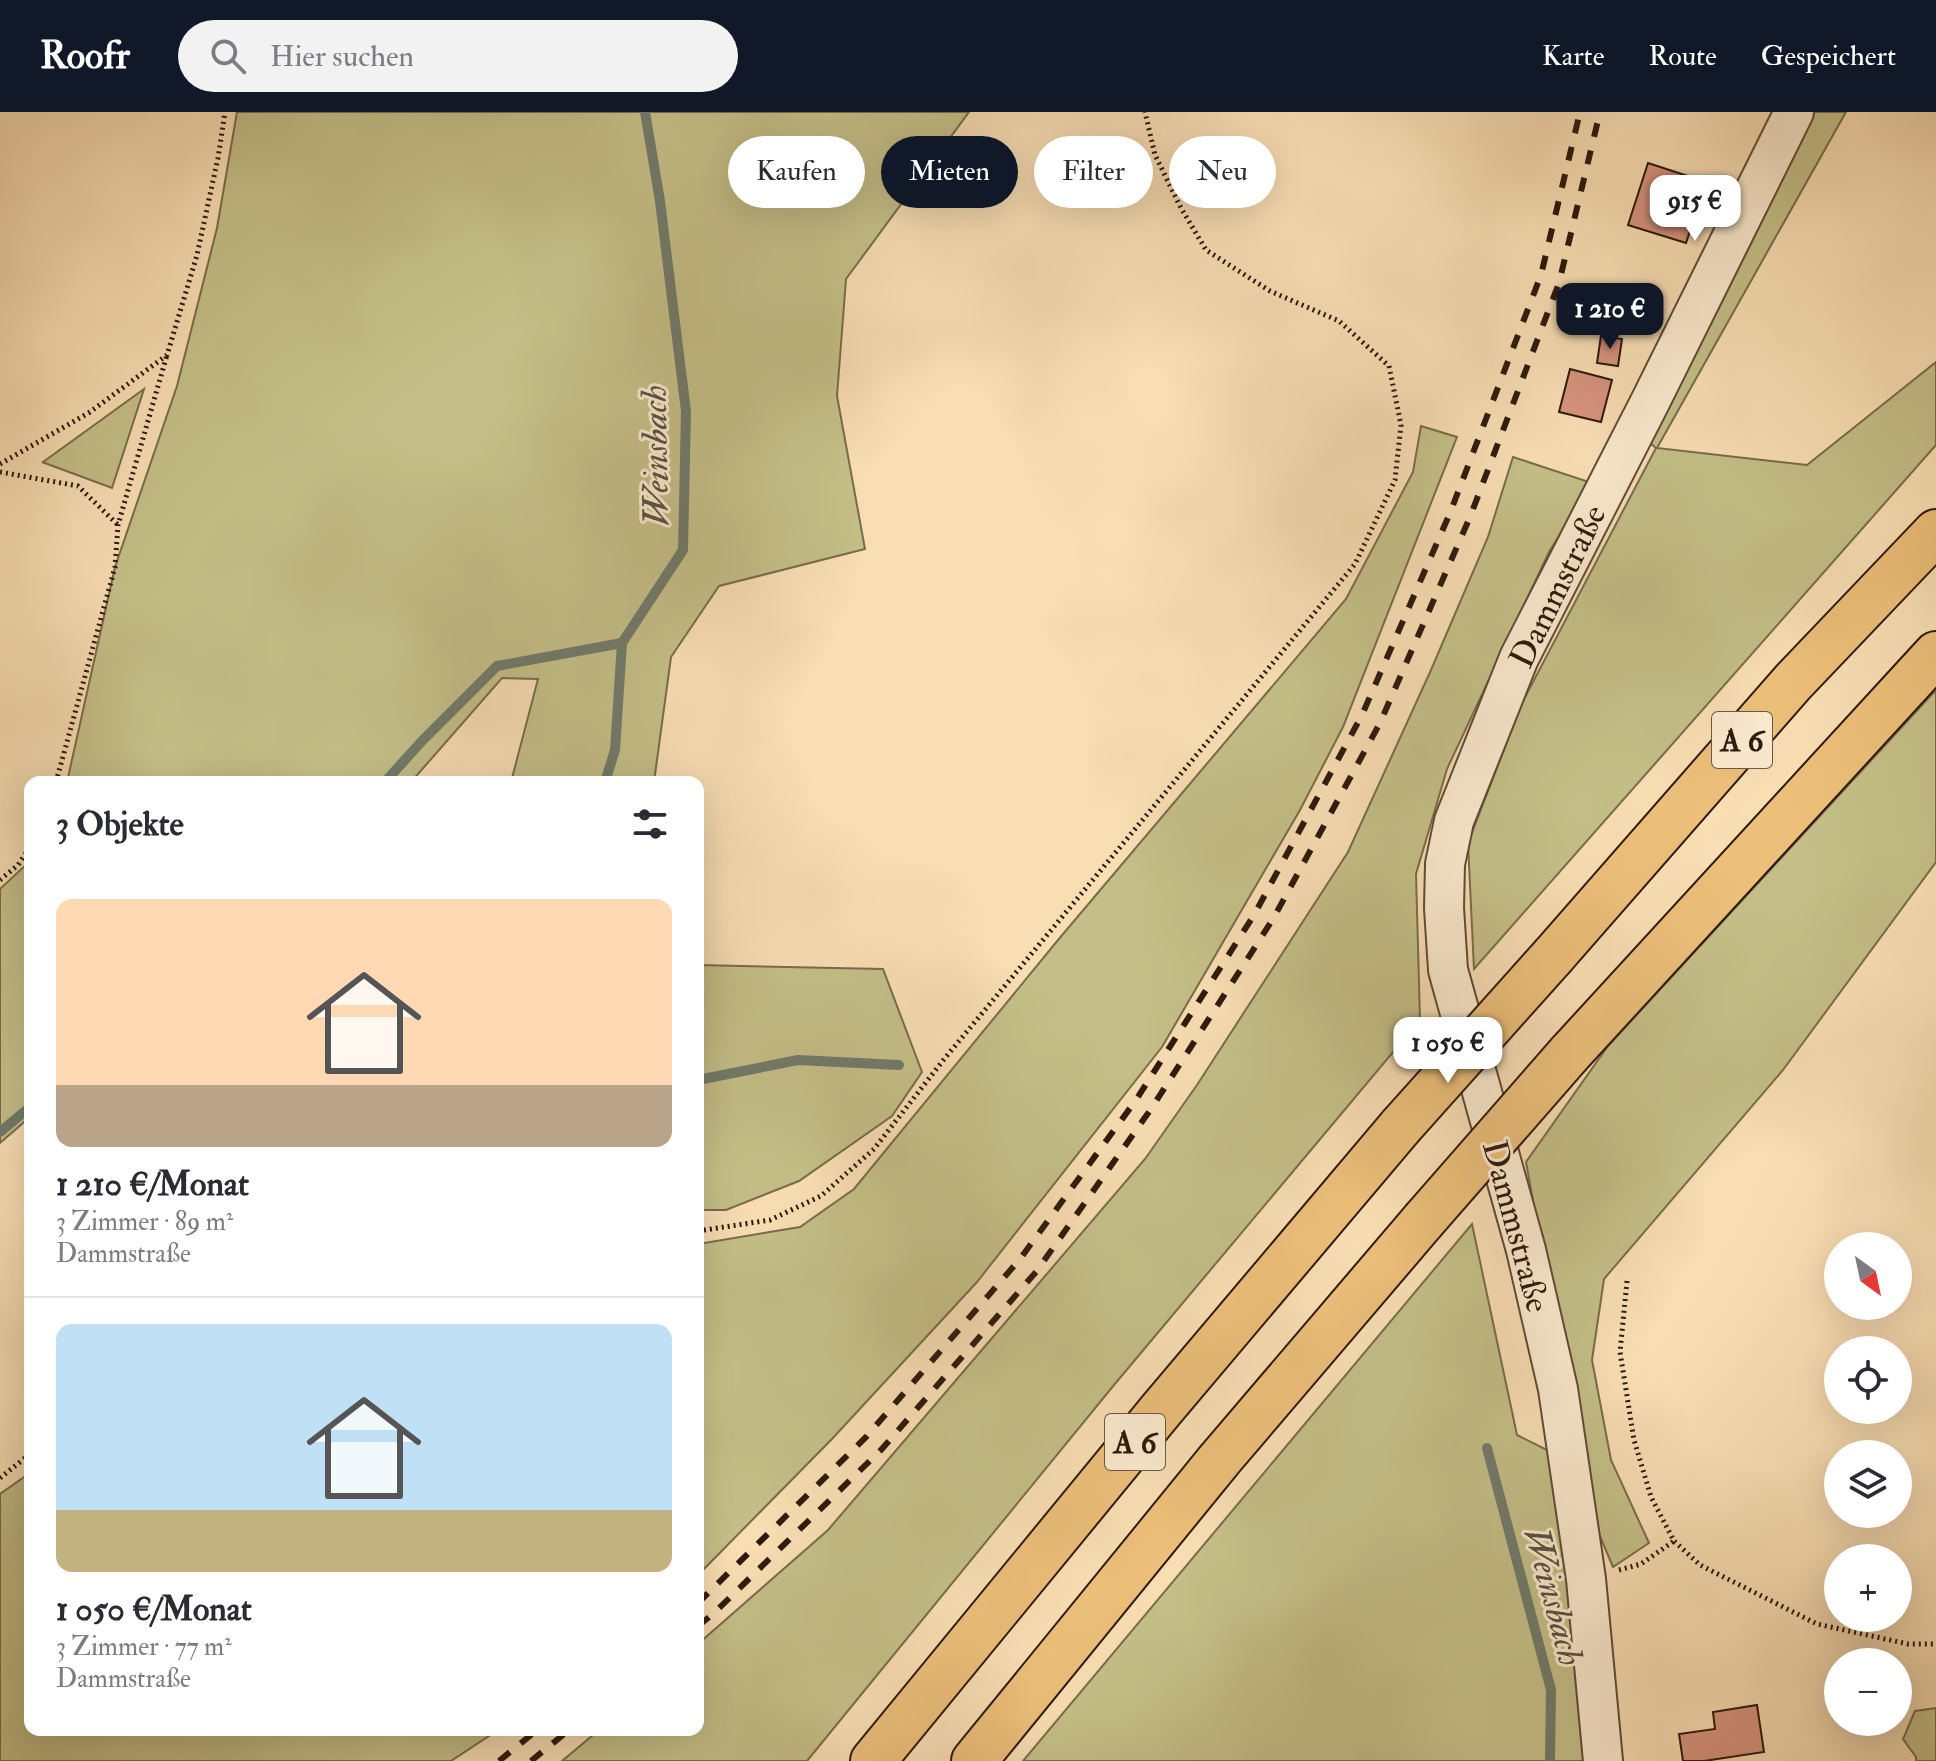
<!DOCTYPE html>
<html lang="de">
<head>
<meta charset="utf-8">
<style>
  :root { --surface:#fff; --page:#f2f2f3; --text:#2b2b33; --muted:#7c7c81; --line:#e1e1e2; --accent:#111827 }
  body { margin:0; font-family:"IM FELL Double Pica",serif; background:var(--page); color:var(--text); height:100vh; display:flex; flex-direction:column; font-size:30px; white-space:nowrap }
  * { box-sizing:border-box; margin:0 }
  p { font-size:26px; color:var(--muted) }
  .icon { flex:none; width:44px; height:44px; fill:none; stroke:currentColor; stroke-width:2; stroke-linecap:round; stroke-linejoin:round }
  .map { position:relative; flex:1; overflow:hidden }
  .side { position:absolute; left:24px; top:664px; width:680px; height:960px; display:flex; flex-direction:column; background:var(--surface); border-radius:16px; box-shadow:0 8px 32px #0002 }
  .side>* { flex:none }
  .top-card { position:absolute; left:728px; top:24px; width:760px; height:72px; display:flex; gap:16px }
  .needle { width:52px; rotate:147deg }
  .fabs { position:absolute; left:1824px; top:1120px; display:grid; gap:16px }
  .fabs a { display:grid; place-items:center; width:88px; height:88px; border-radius:50%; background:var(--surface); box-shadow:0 8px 32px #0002; font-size:40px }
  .price { position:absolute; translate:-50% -68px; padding:0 18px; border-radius:16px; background:#fff; color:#222; font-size:26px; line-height:52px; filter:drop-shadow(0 2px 4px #0008) }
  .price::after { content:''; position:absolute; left:50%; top:48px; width:24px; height:18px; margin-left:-12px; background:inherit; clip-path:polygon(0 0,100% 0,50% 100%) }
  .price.current { background:var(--accent); color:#fff }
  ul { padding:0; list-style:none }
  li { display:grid; align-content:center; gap:16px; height:424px; padding:0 32px }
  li+li { border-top:2px solid var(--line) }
  li span { display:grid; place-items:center; height:248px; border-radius:16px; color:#555 }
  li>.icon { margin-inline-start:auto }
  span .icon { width:144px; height:144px; fill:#fffc; stroke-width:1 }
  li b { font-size:34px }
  h2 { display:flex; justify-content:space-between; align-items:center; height:96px; padding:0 32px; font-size:34px }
  .tag { padding:0 28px; border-radius:36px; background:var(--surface); box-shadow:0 8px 32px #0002; font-size:28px; line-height:72px }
  .tag.current { background:var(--accent); color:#fff }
  header { display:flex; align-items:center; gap:48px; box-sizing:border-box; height:112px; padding:0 40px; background:var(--accent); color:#fff }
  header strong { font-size:38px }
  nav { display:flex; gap:44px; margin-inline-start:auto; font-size:28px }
  .search { width:560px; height:72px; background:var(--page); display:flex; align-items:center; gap:20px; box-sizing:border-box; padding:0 28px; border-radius:44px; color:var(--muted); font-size:30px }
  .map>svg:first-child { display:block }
</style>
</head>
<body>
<header>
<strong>Roofr</strong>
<div class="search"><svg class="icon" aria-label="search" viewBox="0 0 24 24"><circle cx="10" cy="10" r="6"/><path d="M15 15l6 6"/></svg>Hier suchen</div>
<nav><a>Karte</a><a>Route</a><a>Gespeichert</a></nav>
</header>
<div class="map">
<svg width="1936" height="1649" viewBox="0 0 1936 1649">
  <rect width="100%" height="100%" fill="#f9deb4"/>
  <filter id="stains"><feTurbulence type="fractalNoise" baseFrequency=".0025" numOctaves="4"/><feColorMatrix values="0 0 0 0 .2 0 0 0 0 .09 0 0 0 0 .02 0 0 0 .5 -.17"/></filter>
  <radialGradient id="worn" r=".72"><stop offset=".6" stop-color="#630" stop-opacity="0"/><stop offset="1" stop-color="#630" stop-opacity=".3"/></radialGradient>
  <path fill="#c4bf88" stroke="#786c4a" stroke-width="2" d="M237,0H969L846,167L837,284L865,437L719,474L671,545L654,670H511L538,567L502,566L411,670H67L115,455L177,274L217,116Z
    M1811,0H1846L1657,336L1807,353L1936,250V333L1474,857L1468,731L1522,591L1656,336L1645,327Z
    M144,277L112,376L42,350H43Z
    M1421,314L1457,325L1343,615L1300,698L1162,935L977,1170L832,1327L698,1463V1132L800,1115L854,1077L1058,828L1346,487L1413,360Z
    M1513,345L1592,371L1549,440L1447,657L1416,762L1420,908L1114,1273L807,1649H562L599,1618H698V1532L828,1418L1145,1047L1197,973L1348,740L1431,558L1488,425Z
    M1936,578V750L1783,958L1604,1167L1592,1248L1611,1348L1649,1431L1613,1455L1596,1415L1562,1250L1526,1050L1608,934Z
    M30,749V1005L0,1031V777Z
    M698,853L883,857L922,960L892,1004L799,1069L726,1098H698Z
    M1472,1112L1517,1323L1549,1339L1594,1649H1023Z
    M30,1361V1618H498L451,1649H0V1382Z
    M1936,1596V1649H1916V1645L1903,1627L1915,1599Z"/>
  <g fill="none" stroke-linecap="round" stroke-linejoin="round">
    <path stroke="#717b6b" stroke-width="10" d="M385,670L421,630L497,554L622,531
      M605,670L615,638L622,531L683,438L686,299L660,89L645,0
      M698,968L798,948L899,953
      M0,1020L30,995
      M1487,1336L1551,1578L1550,1649"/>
  </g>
  <path fill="#d7937f" stroke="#2d190c" stroke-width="2" d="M1648,51L1706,70L1686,131L1628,113Z
    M1601,224L1622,227L1618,254L1597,251Z
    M1570,257L1612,268L1601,310L1559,300Z
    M1757,1593L1764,1640L1704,1649H1683L1679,1622L1715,1617L1713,1600Z"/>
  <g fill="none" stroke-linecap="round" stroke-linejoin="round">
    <g stroke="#604a36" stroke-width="42">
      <path id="minor" d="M1603,1649L1586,1467L1558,1277L1526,1138L1448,858L1444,796L1445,752L1454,709L1519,546L1650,290L1794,0"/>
    </g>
    <g stroke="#2d190c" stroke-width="48">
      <path id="highway" d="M1554,843L1793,570L1936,420
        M1569,942L1936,542
        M873,1649L1161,1298L1401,1014
        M974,1649L1220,1347L1423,1109"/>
    </g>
    <path stroke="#2d190c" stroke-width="5" stroke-dasharray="2 4" stroke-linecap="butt" d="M0,352L90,300L167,243L197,143L218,46L225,0
      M0,360L78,374L118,413
      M56,670L115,455L118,413L167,243
      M0,768L18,753L30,735
      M698,1119L770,1108L821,1084L874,1037L945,946L1355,452L1395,368L1401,313L1389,254L1339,209L1270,179L1206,138L1181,96L1155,43L1145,0
      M1627,1169L1620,1240L1634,1328L1651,1385L1674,1429L1700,1453L1817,1512L1908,1532H1936
      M0,1366L30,1342
      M1619,1458L1641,1452L1674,1429"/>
    <use href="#minor" stroke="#fbeace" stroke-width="38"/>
    <use href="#highway" stroke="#ecbf7a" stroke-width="44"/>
    <path stroke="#2d190c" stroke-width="6" stroke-dasharray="14 14" stroke-linecap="butt" d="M698,1491L866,1325L1020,1147L1136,988L1254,803L1362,603L1450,401L1541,163L1580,0
      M698,1514L713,1502L881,1338L1036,1160L1151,997L1273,807L1380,611L1470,405L1559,171L1600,0
      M499,1649L537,1618
      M531,1649L569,1618"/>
    <g stroke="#2d190c" stroke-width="48" stroke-linecap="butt">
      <path id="highway-bridge" d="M1401,1014L1554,843
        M1423,1109L1569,942"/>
    </g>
    <use href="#highway-bridge" stroke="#ecbf7a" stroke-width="44"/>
  </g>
  <g text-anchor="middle" stroke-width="6" stroke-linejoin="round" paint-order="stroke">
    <g fill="#fbeace" stroke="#6b5846" stroke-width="2">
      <rect x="1712" y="600" width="60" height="56" rx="6"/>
      <rect x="1105" y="1302" width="60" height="56" rx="6"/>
    </g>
    <g font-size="32" font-weight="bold" fill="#2d190c">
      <text x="1742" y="639">A 6</text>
      <text x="1135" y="1341">A 6</text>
    </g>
    <g font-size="34" fill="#2d190c" stroke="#fbeace">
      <text transform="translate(1557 474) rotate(-64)" y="12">Dammstraße</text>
      <text transform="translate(1517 1114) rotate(75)" y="12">Dammstraße</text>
    </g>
    <g font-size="36" font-style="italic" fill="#555244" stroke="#fbeace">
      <text transform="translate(654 344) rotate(-91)" y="13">Weinsbach</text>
      <text transform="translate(1555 1484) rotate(75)" y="13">Weinsbach</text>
    </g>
  </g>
  <rect width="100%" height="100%" filter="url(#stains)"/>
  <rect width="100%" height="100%" fill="url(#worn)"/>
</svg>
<div class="fabs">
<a><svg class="needle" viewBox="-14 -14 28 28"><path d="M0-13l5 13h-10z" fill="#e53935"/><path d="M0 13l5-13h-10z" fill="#7c7c81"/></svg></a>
<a><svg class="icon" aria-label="locate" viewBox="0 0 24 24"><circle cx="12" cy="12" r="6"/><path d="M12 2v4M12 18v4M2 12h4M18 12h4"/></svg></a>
<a><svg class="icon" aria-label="layers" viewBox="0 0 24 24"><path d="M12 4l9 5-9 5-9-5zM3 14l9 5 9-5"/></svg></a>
<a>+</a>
<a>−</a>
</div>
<b class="price" style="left:1695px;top:131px">915 €</b>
<b class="price current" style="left:1610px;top:239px">1 210 €</b>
<b class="price" style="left:1448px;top:973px">1 050 €</b>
<div class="top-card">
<a class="tag">Kaufen</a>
<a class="tag current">Mieten</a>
<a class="tag">Filter</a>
<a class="tag">Neu</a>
</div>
<section class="side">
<h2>3 Objekte<svg class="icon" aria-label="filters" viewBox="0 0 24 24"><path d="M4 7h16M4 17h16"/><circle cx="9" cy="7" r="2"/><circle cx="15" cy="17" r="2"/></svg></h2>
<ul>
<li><span style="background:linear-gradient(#ffd9b3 75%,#b9a48a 0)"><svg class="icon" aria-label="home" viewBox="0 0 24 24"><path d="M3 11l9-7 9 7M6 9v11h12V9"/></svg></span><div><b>1 210 €/Monat</b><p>3 Zimmer · 89 m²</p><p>Dammstraße</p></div></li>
<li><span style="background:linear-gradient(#bfe0f5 75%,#c2b280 0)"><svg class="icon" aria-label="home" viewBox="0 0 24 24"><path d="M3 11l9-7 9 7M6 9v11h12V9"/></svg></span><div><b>1 050 €/Monat</b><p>3 Zimmer · 77 m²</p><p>Dammstraße</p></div></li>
</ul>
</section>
</div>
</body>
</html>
